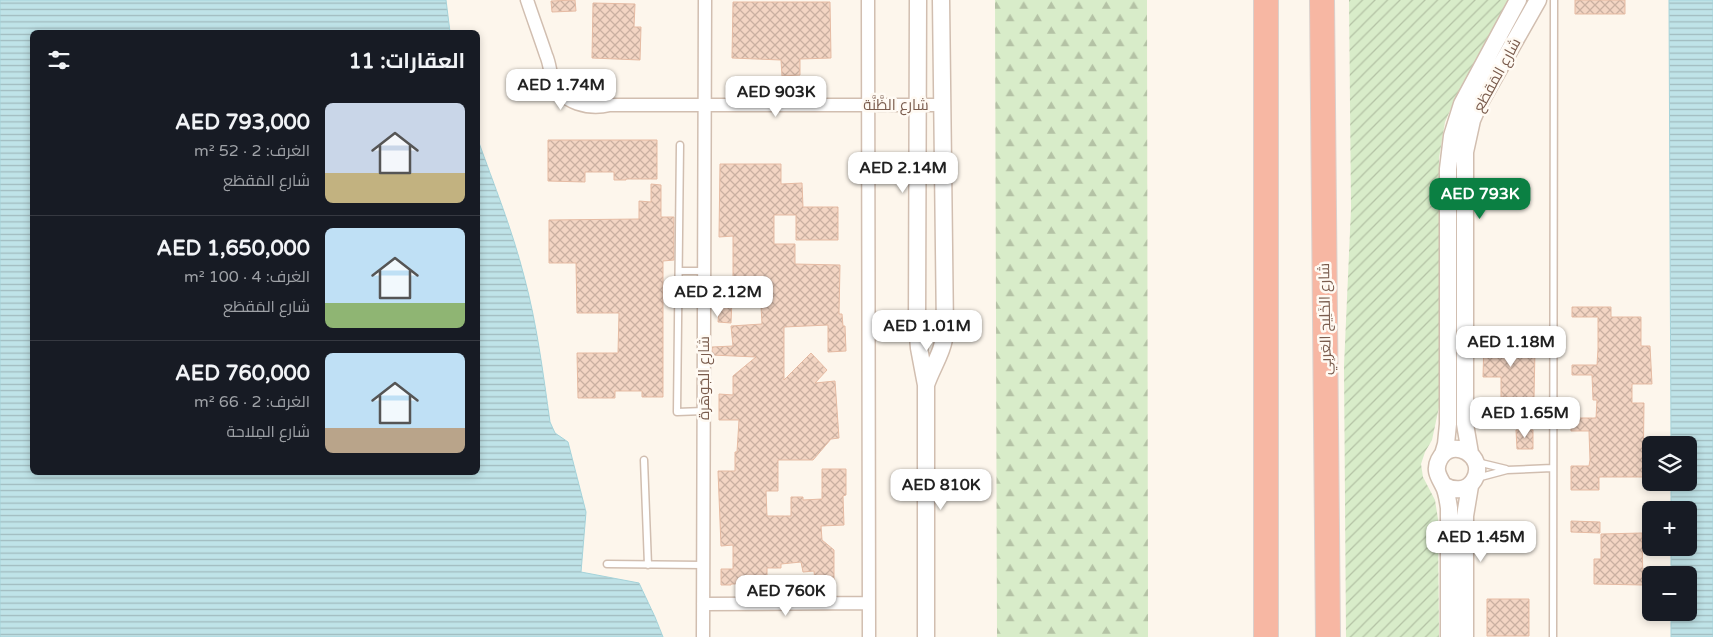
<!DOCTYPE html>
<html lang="ar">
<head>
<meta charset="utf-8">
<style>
  :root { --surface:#171b24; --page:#242831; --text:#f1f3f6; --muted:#9ea1a6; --line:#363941; --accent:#0b8043 }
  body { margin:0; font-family:"Varela Round",Cairo,sans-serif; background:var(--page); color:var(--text); direction:rtl; height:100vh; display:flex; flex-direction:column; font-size:19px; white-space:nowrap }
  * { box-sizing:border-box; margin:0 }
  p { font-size:16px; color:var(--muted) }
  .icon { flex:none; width:28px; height:28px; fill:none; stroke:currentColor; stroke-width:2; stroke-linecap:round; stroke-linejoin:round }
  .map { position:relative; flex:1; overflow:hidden; direction:ltr }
  .sheet { position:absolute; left:30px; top:30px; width:450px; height:445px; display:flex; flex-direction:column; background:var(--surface); border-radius:8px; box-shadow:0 2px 8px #0003; direction:rtl }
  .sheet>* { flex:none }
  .buttons { position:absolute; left:1642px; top:436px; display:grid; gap:10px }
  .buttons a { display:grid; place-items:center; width:55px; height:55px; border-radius:8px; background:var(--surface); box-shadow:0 2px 8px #0003; font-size:25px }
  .price { position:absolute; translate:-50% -42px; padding:0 11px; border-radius:10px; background:#fff; color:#222; font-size:16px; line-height:32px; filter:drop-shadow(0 1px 2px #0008) }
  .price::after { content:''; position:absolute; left:50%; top:30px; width:15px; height:11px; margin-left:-8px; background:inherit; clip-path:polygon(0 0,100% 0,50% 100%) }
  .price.current { background:var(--accent); color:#fff }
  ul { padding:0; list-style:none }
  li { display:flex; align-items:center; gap:15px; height:125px; padding:0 15px }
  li+li { border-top:1px solid var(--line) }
  li span { display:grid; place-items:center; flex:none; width:140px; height:100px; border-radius:8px; color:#555 }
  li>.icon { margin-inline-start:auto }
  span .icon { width:60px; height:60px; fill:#fffc; stroke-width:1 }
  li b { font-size:21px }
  h2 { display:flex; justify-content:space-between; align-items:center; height:60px; padding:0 15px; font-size:21px }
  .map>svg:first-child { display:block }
</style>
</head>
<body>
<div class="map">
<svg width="1713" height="637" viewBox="0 0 1713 637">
  <defs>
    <pattern id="forest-firs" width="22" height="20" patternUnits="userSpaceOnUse" patternTransform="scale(1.25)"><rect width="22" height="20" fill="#d8ecc9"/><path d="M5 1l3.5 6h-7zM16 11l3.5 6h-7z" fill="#b4c2a5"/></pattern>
    <pattern id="garden-furrows" width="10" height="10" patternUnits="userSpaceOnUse" patternTransform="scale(1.25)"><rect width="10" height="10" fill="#d8ecc9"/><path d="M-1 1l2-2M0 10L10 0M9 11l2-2" fill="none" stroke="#b4c2a5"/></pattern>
    <pattern id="water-rules" width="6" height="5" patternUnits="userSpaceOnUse" patternTransform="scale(1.25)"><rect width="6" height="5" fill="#bfe3e8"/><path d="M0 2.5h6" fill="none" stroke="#a0bbbe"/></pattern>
    <pattern id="building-cross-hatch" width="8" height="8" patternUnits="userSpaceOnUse" patternTransform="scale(1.25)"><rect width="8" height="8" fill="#f3d5c3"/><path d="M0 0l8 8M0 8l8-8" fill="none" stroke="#cab0a1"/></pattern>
  </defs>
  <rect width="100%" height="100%" fill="#fdf6ec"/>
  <path fill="url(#forest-firs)" d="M995,0H1147L1148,637H997Z"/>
  <path fill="url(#garden-furrows)" d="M1349,0H1509L1456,97L1445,122L1439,158V407L1432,440L1425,452L1421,464L1423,477L1435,500L1438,519L1439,637H1346L1344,366L1351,209Z"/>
  <path fill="url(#water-rules)" stroke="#a5d3da" d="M0,0H446L450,32H32V472H478V140C494,185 512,229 524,276C537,324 543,373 550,422L555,433L568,442L586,512L581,572L639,583L655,617L663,637H0Z
    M1669,0H1713V637H1671V613L1689,612V575H1671V548H1689V510H1671V483L1689,482V445H1671Z"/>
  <path fill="url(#building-cross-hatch)" stroke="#e6bba3" d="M575,0L576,11L552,12L551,1Z
    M1575,0H1625V14H1575Z
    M733,2H830L831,58L800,59V75L782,76L781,60L732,58Z
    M593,3L635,4L634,27H641L640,60L592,58Z
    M548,140H657V179H626V180H614V172H585V182L548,181Z
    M720,164H781V184L802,183L803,207H838V240H796V215H774V244H795V264L840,265L839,314H842L843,326H845L846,351L828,352V325L784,327V380L811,353L827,370L815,383L835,381L839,438L831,439L813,460H778V491H766L767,516H791V497H803V500L822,499V469H846V495L843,496L844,525L821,526L822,540L834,550V580L815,582L814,571L803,572L801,562L781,564V568H767V584H731V585H721V569H733V545L721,546L718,471H735V452H737L739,420H719V394L733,395V376L756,357L712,355V347L733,346L731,326L762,324L761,306H758V291H733V236L719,237Z
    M651,184L661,185V217H674V260L663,261V397H642V391H615V398H578L577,353H618L619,313H577L576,263H549V220L639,219V201L651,202Z
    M720,297L732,298L731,323L718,322Z
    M1572,307H1611V317H1641V346H1650L1652,384H1632V403H1644L1643,477H1599V490H1571V466H1589L1590,460L1589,431H1571V418H1596L1597,400H1593L1592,375H1572V365H1597L1598,349V317H1572Z
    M1484,341H1505V347L1535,348L1534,398L1501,397V377H1483Z
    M1516,430H1533V449H1517Z
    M1571,521L1600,522V533L1571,532Z
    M1642,533L1643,585L1594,584V559H1601V534Z
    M1487,599H1529V636H1487Z"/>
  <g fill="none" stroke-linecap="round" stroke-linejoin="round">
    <g stroke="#d1beb0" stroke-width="9">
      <path id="service" d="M680,145L677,412L704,411
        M679,271H705
        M644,460L648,565
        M1477,462L1506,469
        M1477,478L1507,470L1552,468
        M607,564L703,565
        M1553,637L1554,0"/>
    </g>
    <g stroke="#d1beb0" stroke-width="15">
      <path id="minor" d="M527,0C533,18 540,37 546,55C550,64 550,73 553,82C563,104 589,110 610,105H941
        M868,0L869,637
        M703,604L868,603
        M703,637L705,0"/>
    </g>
    <g stroke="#d1beb0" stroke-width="19">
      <path id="tertiary" d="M918,0L917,325L919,348L926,385V637
        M926,385C932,367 944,351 945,331L941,0
        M1470,453L1465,424V152L1472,120L1479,104L1538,0
        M1443,454L1446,444L1448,424V169L1452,136L1462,104L1518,0
        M1443,485C1453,491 1467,492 1474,480C1488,456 1451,435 1439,460C1433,472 1441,479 1445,489C1447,495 1448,501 1449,508V637
        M1465,637V516L1470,486"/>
    </g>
    <g stroke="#dad1cd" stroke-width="26">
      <path id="motorway" d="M1266,0V637
        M1322,0L1328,637"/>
    </g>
    <use href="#service" stroke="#fff" stroke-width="6"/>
    <use href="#minor" stroke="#fff" stroke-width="12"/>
    <use href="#tertiary" stroke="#fff" stroke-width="16"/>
    <use href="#motorway" stroke="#f7b7a3" stroke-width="24"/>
  </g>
  <g text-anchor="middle" stroke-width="5" stroke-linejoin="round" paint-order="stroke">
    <g font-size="15" fill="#7a5c4d" stroke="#fffaf3">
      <text transform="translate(1497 75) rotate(-61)" y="5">شارع المَقطَع</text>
      <text x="896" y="110">شارع الظَّنَّة</text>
      <text transform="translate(1325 319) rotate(-91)" y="5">شارع الخَلِيج العَربِي</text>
      <text transform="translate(704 378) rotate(-90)" y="5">شارع الجَوهَرة</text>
    </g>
  </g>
</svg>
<div class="buttons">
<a><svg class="icon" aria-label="layers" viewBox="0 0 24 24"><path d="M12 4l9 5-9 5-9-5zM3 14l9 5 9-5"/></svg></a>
<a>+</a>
<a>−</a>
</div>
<b class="price" style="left:561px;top:111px">AED 1.74M</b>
<b class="price" style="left:776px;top:118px">AED 903K</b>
<b class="price" style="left:903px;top:194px">AED 2.14M</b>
<b class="price current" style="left:1480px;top:220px">AED 793K</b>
<b class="price" style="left:718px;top:318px">AED 2.12M</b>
<b class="price" style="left:927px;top:352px">AED 1.01M</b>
<b class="price" style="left:1511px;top:368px">AED 1.18M</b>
<b class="price" style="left:1525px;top:439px">AED 1.65M</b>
<b class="price" style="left:941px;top:511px">AED 810K</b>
<b class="price" style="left:1481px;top:563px">AED 1.45M</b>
<b class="price" style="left:786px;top:617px">AED 760K</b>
<section class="sheet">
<h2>العقارات: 11<svg class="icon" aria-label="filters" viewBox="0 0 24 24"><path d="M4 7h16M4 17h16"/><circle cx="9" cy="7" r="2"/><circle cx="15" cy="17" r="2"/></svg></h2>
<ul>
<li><span style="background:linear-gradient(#c9d6e8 70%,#c2b280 0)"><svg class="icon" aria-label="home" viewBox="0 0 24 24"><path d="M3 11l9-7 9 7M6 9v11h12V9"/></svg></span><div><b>AED 793,000</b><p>الغرف: 2 · 52 m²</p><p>شارع المَقطَع</p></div></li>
<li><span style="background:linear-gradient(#bfe0f5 75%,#8fb573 0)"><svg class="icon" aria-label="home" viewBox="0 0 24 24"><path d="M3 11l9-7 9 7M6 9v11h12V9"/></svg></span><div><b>AED 1,650,000</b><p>الغرف: 4 · 100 m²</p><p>شارع المَقطَع</p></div></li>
<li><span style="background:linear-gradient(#bfe0f5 75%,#b9a48a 0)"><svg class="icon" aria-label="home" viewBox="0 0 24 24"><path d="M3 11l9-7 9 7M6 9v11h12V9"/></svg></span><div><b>AED 760,000</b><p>الغرف: 2 · 66 m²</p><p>شارع المِلاحة</p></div></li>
</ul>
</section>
</div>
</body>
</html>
